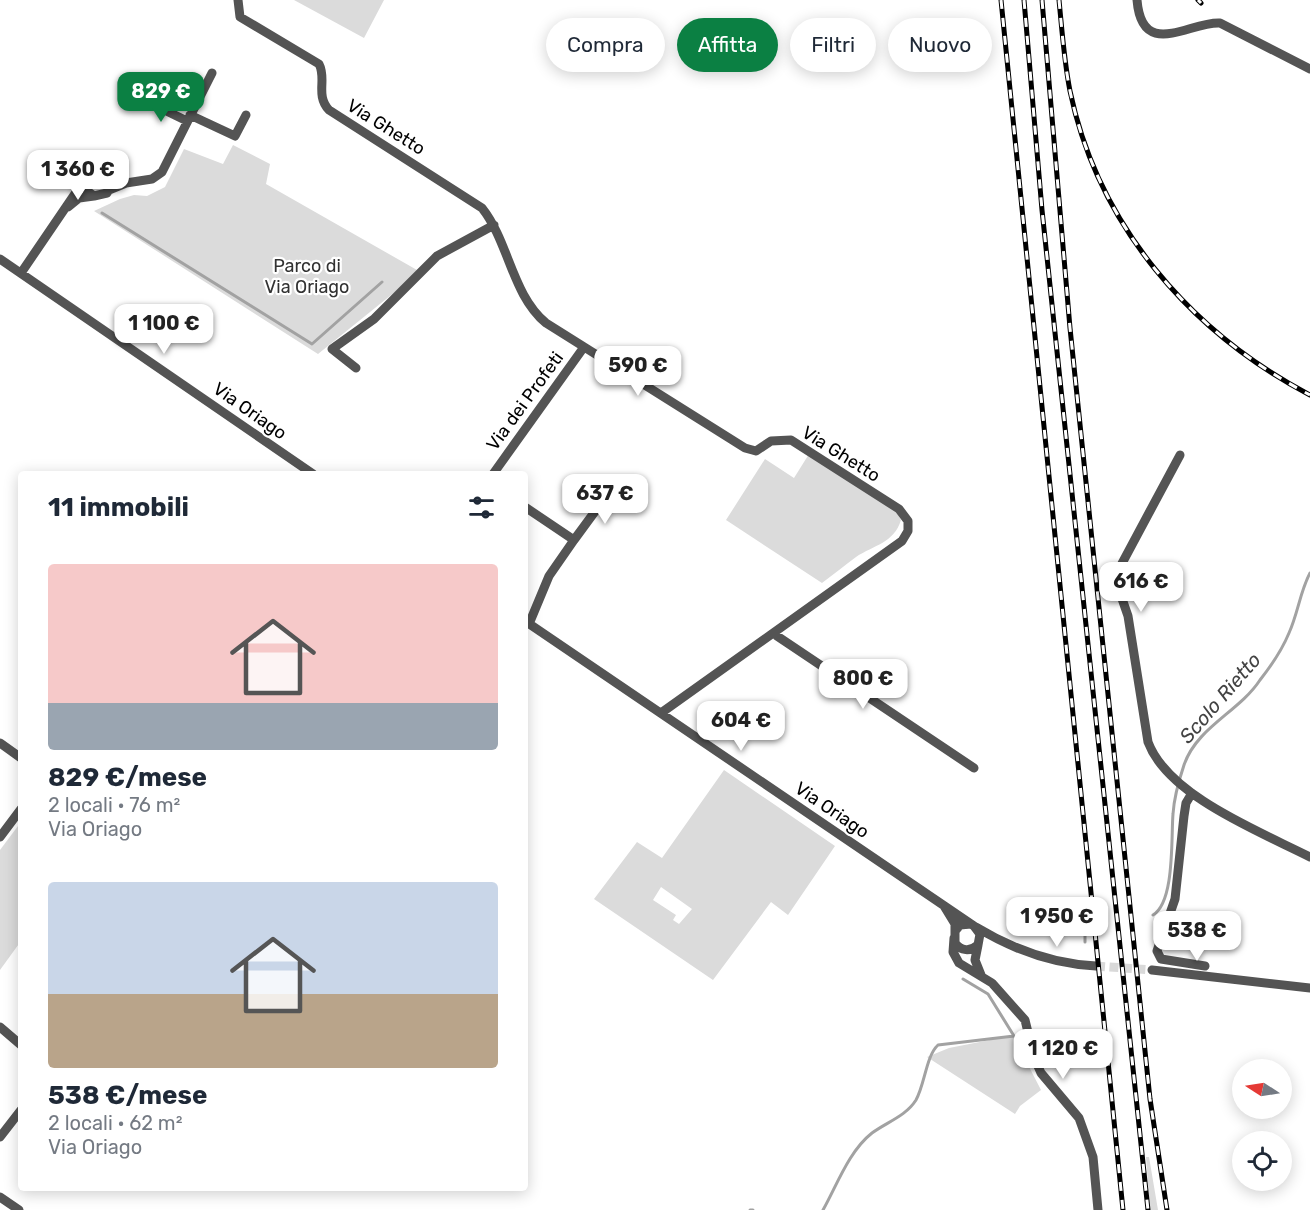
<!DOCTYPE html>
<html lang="it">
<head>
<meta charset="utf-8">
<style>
  :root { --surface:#fff; --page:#f6f6f7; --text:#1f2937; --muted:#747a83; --accent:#0b8043 }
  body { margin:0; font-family:Rubik,sans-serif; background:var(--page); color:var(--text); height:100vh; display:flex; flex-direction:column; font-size:22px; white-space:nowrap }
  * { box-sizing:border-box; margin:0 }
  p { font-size:20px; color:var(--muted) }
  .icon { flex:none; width:33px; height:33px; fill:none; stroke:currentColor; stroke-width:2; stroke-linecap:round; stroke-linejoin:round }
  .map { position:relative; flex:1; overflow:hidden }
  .side { position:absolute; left:18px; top:471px; width:510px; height:720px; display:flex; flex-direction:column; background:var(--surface); border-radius:6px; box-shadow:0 3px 15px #0003 }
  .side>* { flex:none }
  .banner { position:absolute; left:546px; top:18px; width:570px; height:54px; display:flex; gap:12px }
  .needle { width:39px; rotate:282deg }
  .tools { position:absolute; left:1232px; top:1059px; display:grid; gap:12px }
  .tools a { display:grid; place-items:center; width:60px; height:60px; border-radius:50%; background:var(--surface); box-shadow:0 3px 15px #0003; font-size:30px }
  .price { position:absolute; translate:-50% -51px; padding:0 14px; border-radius:12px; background:#fff; color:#222; font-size:20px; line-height:39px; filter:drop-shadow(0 2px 3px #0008) }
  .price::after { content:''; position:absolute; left:50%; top:36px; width:18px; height:14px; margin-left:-9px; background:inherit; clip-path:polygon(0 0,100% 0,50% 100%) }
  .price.on { background:var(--accent); color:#fff }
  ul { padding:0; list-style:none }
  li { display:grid; align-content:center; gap:12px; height:318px; padding:0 30px }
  li span { display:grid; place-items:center; height:186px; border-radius:6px; color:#555 }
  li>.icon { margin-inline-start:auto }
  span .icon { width:108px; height:108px; fill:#fffc; stroke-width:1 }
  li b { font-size:26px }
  h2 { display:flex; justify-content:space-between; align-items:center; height:72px; padding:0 30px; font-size:26px }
  .tag { padding:0 21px; border-radius:27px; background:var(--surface); box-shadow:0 3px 15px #0003; font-size:21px; line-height:54px }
  .tag.on { background:var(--accent); color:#fff }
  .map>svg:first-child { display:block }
</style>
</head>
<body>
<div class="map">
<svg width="1310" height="1210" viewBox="0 0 1310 1210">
  <rect width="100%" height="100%" fill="#fff"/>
  <path fill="#dbdbdb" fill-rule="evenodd" d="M294,0H384L364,38Z
    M233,145L270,164L266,184L417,270L401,287L318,354L94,211L120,199L134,195L147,196L165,187L184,149L223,164Z
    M809,454L896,510L901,520C894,543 874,545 856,557C845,565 834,574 822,583L726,520L765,459L794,478Z
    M724,770L835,846L788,915L771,902L713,980L594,899L637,842L662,858ZM661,887L692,909L679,924L673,920L676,915L653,900Z
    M21,822V941L0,970V850Z
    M1020,1034L1025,1059L1041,1090L1020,1106L1015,1114L927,1057L949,1048Z
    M1146,1157H1149L1158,1210H1150Z"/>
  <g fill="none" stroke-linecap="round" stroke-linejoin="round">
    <path stroke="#a2a2a2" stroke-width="3" d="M102,213L312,344L382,282
      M1153,915C1175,902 1171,837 1173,814C1174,798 1179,780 1184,765C1197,727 1239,712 1260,680C1271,666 1282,650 1289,633C1298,613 1300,592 1310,573
      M1085,942V923L1090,922
      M750,1210H753
      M823,1210C837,1185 849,1151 872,1133C887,1122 906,1116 916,1100C925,1084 926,1056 938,1045L1014,1036L988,994L963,979"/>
    <path stroke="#d9d9d9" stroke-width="9" stroke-dasharray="9 4.5" stroke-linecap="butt" d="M1096,966L1152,970"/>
    <path stroke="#545454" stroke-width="9" d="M238,0L240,17L319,64C327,79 315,95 329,110L482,208C509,242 512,295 546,323L745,448L756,451L771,441L791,440L899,509L908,521V531L902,541L661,713
      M1137,0C1142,61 1190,21 1220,23L1310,69
      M146,101L187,121
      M190,115L235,136L246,115
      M108,173L111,186L107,193L94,196L87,191L85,179C95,160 112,175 126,183
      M109,190L126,183L152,179L162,172L212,73
      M68,207L79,198L94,196
      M0,259L313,474
      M21,273L85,179
      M356,368L332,349L374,319L437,256L494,225
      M1180,455L1120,567L1119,590L1128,616L1148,742C1168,796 1261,832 1310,857
      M493,474L584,347
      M525,507L574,540L549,576L529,624
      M574,540L610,491
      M525,621L974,926L980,934L978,945C970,952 961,951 955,943V931L960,925L971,924
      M775,632L777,636L974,768
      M0,743L21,758
      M1192,793L1186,803L1184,816L1175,899L1157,951L1161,959L1205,966
      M0,837L21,809
      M944,906L955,924V931
      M976,927C1014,950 1052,964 1096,966
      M954,938L953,952L959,963L992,983L1025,1020L1034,1057L1041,1073L1079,1118L1093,1157L1098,1210
      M978,945L975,960L981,975
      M1152,970L1310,988
      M0,1027L21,1045
      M0,1137L21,1110
      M0,1197L19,1210"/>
    <g stroke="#000" stroke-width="5">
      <path id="rail" d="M1001,0L1123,1210
        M1024,0L1042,210L1148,1210
        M1042,0L1070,328L1150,1099L1167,1210
        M1059,0C1062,30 1064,61 1070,91C1098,225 1190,332 1310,395
        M1198,0L1201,3"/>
    </g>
    <use href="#rail" stroke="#fff" stroke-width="3" stroke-dasharray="9" stroke-linecap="butt"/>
  </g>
  <g text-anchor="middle" stroke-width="4.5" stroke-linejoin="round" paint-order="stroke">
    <g font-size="18" fill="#000" stroke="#fff">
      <text transform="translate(386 127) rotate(32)" y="6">Via Ghetto</text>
      <text transform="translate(525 401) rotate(-54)" y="6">Via dei Profeti</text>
      <text transform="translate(250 411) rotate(35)" y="6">Via Oriago</text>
      <text transform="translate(841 454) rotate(32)" y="6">Via Ghetto</text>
      <text transform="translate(832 810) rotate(34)" y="6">Via Oriago</text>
    </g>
    <g font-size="18" fill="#323232" stroke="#fff">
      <text x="307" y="272">Parco di<tspan x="307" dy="21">Via Oriago</tspan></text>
    </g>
    <g font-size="20" font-style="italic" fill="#434343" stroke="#fff">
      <text transform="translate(1220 698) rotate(-49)" y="7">Scolo Rietto</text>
    </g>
  </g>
</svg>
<div class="tools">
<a><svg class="needle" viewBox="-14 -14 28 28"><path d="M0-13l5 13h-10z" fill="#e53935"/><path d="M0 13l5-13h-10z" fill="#747a83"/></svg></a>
<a><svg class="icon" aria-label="locate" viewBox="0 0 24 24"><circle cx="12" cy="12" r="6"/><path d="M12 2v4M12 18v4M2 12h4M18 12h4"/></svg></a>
</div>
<b class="price on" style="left:161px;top:123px">829 €</b>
<b class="price" style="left:78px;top:201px">1 360 €</b>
<b class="price" style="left:164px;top:355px">1 100 €</b>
<b class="price" style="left:638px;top:397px">590 €</b>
<b class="price" style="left:605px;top:525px">637 €</b>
<b class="price" style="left:1141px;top:613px">616 €</b>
<b class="price" style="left:863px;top:710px">800 €</b>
<b class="price" style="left:741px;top:752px">604 €</b>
<b class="price" style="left:1057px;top:948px">1 950 €</b>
<b class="price" style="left:1197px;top:962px">538 €</b>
<b class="price" style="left:1063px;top:1080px">1 120 €</b>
<div class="banner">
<a class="tag">Compra</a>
<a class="tag on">Affitta</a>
<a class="tag">Filtri</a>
<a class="tag">Nuovo</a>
</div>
<section class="side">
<h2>11 immobili<svg class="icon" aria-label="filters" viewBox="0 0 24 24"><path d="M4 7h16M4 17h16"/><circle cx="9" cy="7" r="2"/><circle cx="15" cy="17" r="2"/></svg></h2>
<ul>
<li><span style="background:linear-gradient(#f6c9c9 75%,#9aa5b1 0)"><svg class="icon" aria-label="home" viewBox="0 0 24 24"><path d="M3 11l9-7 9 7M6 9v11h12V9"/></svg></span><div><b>829 €/mese</b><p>2 locali · 76 m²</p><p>Via Oriago</p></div></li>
<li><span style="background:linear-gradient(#c9d6e8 60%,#b9a48a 0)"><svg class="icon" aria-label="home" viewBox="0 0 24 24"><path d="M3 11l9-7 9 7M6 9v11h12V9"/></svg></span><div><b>538 €/mese</b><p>2 locali · 62 m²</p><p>Via Oriago</p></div></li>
</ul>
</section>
</div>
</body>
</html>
